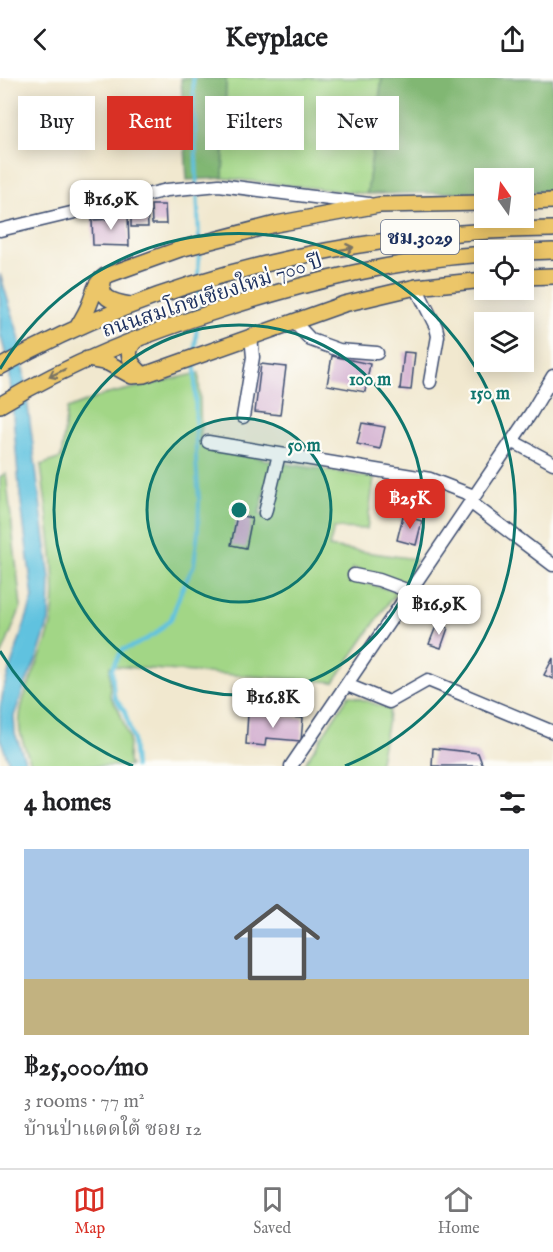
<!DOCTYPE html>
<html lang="en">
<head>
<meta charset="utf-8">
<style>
  :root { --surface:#fff; --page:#f2f2f2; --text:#202124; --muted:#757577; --line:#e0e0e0; --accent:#d93025 }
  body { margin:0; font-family:"IM FELL English","Noto Serif Thai",serif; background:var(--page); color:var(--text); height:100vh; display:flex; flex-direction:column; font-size:22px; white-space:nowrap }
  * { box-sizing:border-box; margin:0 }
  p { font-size:20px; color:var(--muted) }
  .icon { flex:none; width:33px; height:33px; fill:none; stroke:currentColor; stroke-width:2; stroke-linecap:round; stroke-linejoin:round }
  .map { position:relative; height:688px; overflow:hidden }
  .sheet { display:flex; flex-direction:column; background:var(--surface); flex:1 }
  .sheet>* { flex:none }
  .hud { position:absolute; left:18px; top:18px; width:518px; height:54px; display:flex; gap:12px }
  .needle { width:39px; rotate:346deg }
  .buttons { position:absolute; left:474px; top:90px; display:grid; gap:12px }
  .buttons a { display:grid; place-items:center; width:60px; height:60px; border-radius:0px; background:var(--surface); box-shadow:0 3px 15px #0003; font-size:30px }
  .price { position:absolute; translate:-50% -51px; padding:0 14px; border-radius:12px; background:#fff; color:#222; font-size:20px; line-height:39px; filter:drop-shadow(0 2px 3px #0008) }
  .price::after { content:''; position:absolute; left:50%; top:36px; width:18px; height:14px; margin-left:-9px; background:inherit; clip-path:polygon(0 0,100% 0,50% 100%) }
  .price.selected { background:var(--accent); color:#fff }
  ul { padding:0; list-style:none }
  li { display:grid; align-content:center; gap:12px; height:318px; padding:0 24px }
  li+li { border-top:2px solid var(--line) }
  li span { display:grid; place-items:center; height:186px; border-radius:0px; color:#555 }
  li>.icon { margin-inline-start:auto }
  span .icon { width:108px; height:108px; fill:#fffc; stroke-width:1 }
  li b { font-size:26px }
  h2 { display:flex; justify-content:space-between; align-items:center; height:72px; padding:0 24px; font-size:26px }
  .pill { padding:0 21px; border-radius:0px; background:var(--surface); box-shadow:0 3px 15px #0003; font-size:21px; line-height:54px }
  .pill.selected { background:var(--accent); color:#fff }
  header { display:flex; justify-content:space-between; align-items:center; height:78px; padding:0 24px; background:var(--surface); font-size:27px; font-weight:700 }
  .tabs { display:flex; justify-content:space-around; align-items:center; height:84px; border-top:2px solid var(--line); background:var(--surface); font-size:16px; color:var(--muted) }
  .tabs a { display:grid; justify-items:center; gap:3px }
  .tabs .selected { color:var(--accent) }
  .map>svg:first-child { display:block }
</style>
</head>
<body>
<header><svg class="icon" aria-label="back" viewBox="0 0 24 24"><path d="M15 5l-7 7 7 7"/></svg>Keyplace<svg class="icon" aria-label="share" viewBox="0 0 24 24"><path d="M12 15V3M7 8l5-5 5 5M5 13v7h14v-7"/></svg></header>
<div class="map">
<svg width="553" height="688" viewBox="0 0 553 688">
  <rect width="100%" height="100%" fill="#fdfcf7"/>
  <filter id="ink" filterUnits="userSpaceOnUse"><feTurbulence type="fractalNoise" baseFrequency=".0167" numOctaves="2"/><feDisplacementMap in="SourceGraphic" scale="12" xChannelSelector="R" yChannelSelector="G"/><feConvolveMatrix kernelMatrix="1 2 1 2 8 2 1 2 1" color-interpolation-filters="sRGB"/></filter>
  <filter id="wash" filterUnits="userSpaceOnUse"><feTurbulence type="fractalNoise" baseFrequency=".008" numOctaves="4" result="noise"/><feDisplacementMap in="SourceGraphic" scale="24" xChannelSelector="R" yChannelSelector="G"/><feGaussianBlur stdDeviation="1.35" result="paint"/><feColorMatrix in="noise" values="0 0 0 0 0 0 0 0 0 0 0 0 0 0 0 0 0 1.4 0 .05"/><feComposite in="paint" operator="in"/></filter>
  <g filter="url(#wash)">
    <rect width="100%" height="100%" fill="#f1e8cf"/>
    <path fill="#a2d686" stroke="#5e8272" stroke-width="1.5" d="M226,0H382L367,116L223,100Z
      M199,295L201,362L272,384L259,436L270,441L280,385L374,400L367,451L334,450L329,469L416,481L406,507L353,490L350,501L399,514L391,521L334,604L110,588V618L119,632L129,660L128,684L130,688H32C28,677 22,664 20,653C15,617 50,573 53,534C57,486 46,435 41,387L61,380L67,331L104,317Z
      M6,395L21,529L0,581V399Z
      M349,617L390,631L379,688H303Z"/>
    <path fill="#81b773" stroke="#4e7368" stroke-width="1.5" d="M181,0H226L223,100L187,102Z
      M382,0H553V113H524V100H484V114L367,116Z"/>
    <path fill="#61c2df" stroke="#3e789e" stroke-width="1.5" d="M0,196L19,258L50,501L49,543L37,580L25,607L14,638L15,655L27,688H10L0,660V630L4,609L33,520L19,408L9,289L0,255Z"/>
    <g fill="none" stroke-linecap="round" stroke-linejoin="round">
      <path stroke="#61c2df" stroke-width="4" d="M193,0L199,161
        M198,200L199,169
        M197,236L198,208
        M195,275L197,244
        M135,688L133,661L125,634L114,618L112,591L122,572L136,567L155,556L171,541L182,511L194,487L198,453L199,422L196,383L195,282"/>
    </g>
    <g id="blocks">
      <path fill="#d2adcf" d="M151,127H165L166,146H152Z
        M131,129H147L148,149H131Z
        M128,137L129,168L93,167L92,142L111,141V138Z
        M486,236L504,237V244H486Z
        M404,274L415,275L411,312L400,311Z
        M332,278L370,286L365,314L327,307Z
        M261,286L286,289L280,337L255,334Z
        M362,345L385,349L380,371L357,366Z
        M237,437L252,440L246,470L231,467Z
        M403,438L422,443L416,467L397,462Z
        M437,546L448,550L441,570L429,566Z
        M553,580V601L544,597Z
        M248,636L303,640L301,663L266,660L265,668L246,666Z
        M433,670L478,675L483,688H432Z"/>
    </g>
  </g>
  <g filter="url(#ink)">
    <use href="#blocks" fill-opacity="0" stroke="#3b4b6f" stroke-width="1.5"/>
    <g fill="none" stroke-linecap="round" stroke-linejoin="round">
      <g stroke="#3b4b6f" stroke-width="15">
        <path id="minor" d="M0,152L167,112L219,107L369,126
          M416,209L436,249L438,258L430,304
          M293,243L311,262L339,272L377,275
          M243,339L253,279L251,258
          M512,363L553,385
          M208,364L430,401L474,418
          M470,424L553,487
          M265,435L279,376
          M354,497L379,502L409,513
          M347,607L389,624L428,602L553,654
          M291,688L531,335L553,298"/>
      </g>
      <g stroke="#3b4b6f" stroke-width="18">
        <path id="major" d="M524,124L553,123
          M524,174L553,173
          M105,198C96,220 112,224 130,227
          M524,199L553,198
          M78,248C83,240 87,233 90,225C95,213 94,206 105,198L180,171L276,146L379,127L484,125
          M139,260C122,272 130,287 144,297
          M87,281L108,285L132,298L144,297L344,226L416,209L484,202
          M0,289C164,196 365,152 553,151
          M0,327C71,284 147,255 226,230C311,203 395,182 484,176"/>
      </g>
      <use href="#minor" stroke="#fff" stroke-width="12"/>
      <use href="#major" stroke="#ecc669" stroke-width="15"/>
    </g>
    <defs><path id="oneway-shaft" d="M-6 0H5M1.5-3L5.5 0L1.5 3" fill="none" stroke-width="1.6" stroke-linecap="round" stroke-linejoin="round" transform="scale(1.5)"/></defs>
    <g stroke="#797363">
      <use href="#oneway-shaft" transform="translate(345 171) rotate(-11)"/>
      <use href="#oneway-shaft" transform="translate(57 295) rotate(154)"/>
    </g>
  </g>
  <circle cx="239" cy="432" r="92" fill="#0f766e" fill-opacity=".12"/>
  <g fill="none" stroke="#0f766e" stroke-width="3">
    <circle cx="239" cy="432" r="92"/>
    <circle cx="239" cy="432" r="185"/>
    <path d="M133 688A277 277 0 0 1 0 573M0 291A277 277 0 1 1 345 688"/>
  </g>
  <g text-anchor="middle" stroke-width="4.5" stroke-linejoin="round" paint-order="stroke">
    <rect fill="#fdfcf7" stroke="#5f6c8c" stroke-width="1.5" x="381" y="142" width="78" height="34" rx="4.5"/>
    <g font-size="20" font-weight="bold" fill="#1b2f5e">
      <text x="420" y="166">ชม.3029</text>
    </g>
    <g font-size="21" fill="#1b2f5e" stroke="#fdfcf7">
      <text transform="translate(212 217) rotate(-18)" y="7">ถนนสมโภชเชียงใหม่ 700 ปี</text>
    </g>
  </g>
  <circle cx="239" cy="432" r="9" fill="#0f766e" stroke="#fdfcf7" stroke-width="3"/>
  <g font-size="18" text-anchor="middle" font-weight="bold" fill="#0f766e" stroke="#fdfcf7" stroke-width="4.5" stroke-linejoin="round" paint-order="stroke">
    <text x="370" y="307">100 m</text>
    <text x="490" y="321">150 m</text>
    <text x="304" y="373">50 m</text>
  </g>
</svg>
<div class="buttons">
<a><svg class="needle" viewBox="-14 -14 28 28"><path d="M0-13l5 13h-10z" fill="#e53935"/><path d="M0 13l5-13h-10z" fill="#757577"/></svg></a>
<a><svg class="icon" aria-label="locate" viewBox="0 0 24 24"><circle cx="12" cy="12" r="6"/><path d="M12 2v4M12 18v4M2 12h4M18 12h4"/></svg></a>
<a><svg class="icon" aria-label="layers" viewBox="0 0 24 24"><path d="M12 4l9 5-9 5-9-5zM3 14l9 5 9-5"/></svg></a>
</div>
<b class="price" style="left:111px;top:153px">฿16.9K</b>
<b class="price selected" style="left:410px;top:452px">฿25K</b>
<b class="price" style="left:439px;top:558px">฿16.9K</b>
<b class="price" style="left:273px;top:651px">฿16.8K</b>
<div class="hud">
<a class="pill">Buy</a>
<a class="pill selected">Rent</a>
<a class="pill">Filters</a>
<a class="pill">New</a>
</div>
</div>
<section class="sheet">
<h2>4 homes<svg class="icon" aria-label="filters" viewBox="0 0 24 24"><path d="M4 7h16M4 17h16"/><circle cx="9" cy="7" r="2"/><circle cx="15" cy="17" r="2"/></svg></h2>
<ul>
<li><span style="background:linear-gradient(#a9c7e8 70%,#c2b280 0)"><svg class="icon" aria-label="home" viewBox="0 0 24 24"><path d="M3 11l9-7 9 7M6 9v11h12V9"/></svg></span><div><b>฿25,000/mo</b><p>3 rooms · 77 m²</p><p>บ้านป่าแดดใต้ ซอย 12</p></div></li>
</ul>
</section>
<nav class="tabs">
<a class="selected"><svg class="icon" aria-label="map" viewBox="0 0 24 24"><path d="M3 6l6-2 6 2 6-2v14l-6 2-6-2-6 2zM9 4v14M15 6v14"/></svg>Map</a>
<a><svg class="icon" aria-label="saved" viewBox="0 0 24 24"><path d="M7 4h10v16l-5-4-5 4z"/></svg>Saved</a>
<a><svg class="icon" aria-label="home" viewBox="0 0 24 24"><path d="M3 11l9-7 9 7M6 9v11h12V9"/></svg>Home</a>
</nav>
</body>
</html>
